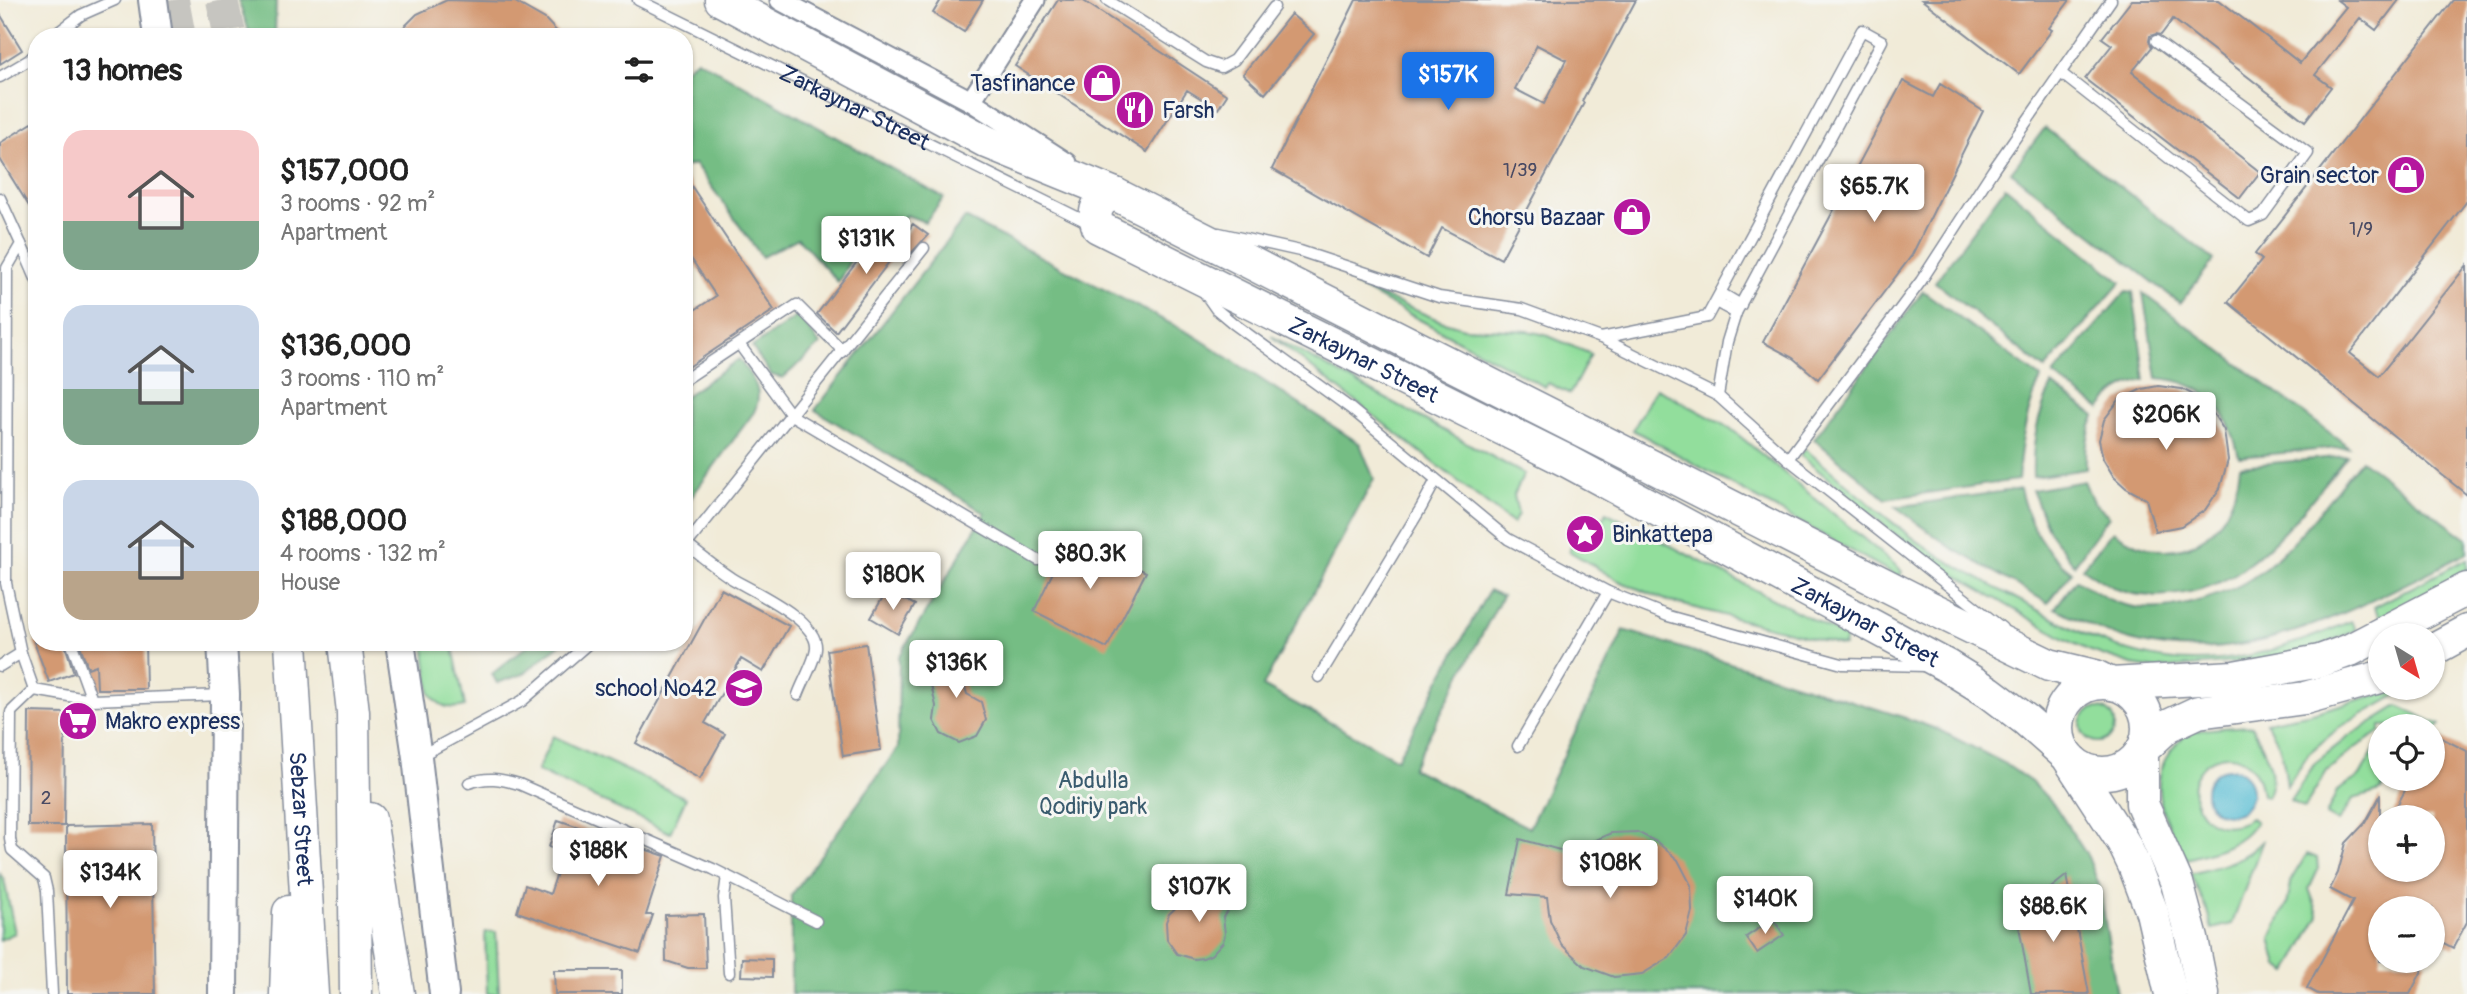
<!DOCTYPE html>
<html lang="en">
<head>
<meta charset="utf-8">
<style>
  :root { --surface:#fff; --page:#f2f2f2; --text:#222; --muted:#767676; --accent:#1a73e8 }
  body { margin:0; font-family:Pangolin,sans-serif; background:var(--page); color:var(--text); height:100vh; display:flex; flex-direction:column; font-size:26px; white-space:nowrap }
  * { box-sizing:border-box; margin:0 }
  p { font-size:23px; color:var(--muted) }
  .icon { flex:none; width:38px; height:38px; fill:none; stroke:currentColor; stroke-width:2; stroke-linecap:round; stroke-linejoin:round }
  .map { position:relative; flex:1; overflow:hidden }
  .side { position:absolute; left:28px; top:28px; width:665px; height:623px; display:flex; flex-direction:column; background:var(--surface); border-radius:28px; box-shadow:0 2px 5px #0004 }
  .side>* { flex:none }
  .needle { width:46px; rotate:143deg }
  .buttons { position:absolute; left:2368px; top:623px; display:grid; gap:14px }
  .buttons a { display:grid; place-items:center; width:77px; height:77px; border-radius:50%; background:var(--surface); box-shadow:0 2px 5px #0004; font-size:35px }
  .price { position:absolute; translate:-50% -60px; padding:0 16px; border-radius:7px; background:#fff; color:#222; font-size:23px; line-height:46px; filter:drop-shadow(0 2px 4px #0008) }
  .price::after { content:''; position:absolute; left:50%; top:42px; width:21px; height:16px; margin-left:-10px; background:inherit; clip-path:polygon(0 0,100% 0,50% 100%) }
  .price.active { background:var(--accent); color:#fff }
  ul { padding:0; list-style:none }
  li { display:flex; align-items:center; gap:21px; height:175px; padding:0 35px }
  li span { display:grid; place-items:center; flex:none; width:196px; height:140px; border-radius:21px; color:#555 }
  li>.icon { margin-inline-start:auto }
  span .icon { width:84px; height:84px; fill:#fffc; stroke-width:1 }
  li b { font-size:30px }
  h2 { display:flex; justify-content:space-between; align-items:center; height:84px; padding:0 35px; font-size:30px }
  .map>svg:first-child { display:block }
</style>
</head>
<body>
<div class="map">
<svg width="2467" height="994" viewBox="0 0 2467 994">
  <rect width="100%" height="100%" fill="#f6f6f2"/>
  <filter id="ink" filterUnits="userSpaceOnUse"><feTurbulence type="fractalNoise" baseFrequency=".0143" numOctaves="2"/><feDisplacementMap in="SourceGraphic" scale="14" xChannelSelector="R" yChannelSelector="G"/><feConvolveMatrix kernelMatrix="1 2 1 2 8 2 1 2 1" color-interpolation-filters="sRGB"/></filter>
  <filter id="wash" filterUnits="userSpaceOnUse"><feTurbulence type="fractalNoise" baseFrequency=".00686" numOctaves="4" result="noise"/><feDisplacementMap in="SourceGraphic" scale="28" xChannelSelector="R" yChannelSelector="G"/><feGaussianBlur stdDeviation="1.57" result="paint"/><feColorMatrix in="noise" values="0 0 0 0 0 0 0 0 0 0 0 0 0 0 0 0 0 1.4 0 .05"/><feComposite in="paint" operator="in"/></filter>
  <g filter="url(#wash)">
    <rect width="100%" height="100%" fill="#f1ebd8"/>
    <path fill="#92de9c" stroke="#56867d" stroke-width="2" d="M1353,284L1441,321L1464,328L1528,331L1546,335L1591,354L1570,394L1548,383L1545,387Z
      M1271,336L1524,474L1514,495L1518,514L1513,524Z
      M1656,388L1730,428L1899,568L1902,572L1899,577L1633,430Z
      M1805,449C1850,486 1894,528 1943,558C1972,576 2002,591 2032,607C2083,635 2132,660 2192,661C2247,662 2302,643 2351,621L2356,630L2333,641L2285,658L2156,669L2132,665L2088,650L2065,639L1933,562L1891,531L1800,455Z
      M1591,512L1603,518L1606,512L1846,637L1844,646L1668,601L1619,581L1569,551Z
      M2467,559V573L2380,617L2374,607Z
      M424,642H452L465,706C449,710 439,707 430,693Z
      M2397,689L2399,694L2340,727L2309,753L2287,786C2284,761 2281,742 2266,722L2312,713Z
      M2398,706L2440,725L2433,735L2432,726H2380V732L2355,748L2327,771L2304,808L2290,801L2315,763L2348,737Z
      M2081 725a17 17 0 1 1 34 0a17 17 0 1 1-34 0Z
      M2252,726C2263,749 2280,772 2267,797L2262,795C2254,731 2182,756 2195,799C2197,808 2202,816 2210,821C2224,829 2238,826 2251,818L2256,822C2238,846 2215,851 2187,859C2168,826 2145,790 2169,753C2174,746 2180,738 2188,734C2198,728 2238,727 2252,726Z
      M553,736L686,798L670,833L537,771Z
      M2376,747L2380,748V779H2386L2381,791L2353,799L2338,822L2326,815L2337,791L2360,776Z
      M2263,840L2232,924L2212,929L2206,907L2190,874C2219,866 2241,863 2263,840Z
      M2307,854L2317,858L2318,870L2309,889L2319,916L2288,972L2278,966L2271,938L2287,904L2292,878Z
      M0,874L4,880L15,933L0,940Z
      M485,932H496L499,994H487Z"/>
    <path fill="#75bd84" stroke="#487671" stroke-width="2" d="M238,0H276L275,37H251Z
      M697,59L944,198L925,222L906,215L887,238L870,226L838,282L798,238L762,257L695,164L684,167V70Z
      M2045,128L2214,260L2180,303L2011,172Z
      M2005,187L2121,282L2045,369L1935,282Z
      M965,218L1195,336L1360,444L1374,479L1263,686L1397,759L1489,590L1502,596L1412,768L1529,828L1624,630L1906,718L1939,730L2004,763L2034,784L2055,806L2088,857L2099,885L2117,994H791V896L898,748L899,657L985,513L815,410Z
      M1923,291L2041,378C2026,411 2020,443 2018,480L1886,499L1814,439Z
      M2126,291L2133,292L2145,380C2125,384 2112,392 2100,409L2053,375Z
      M2143,293L2349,447L2239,457C2229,410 2208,382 2157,378Z
      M799,315L820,345L783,378L771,375L752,347Z
      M739,359C751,377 765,389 754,412L684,507V397Z
      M2052,385L2095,416C2087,433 2085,450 2086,469L2033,477C2032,443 2037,416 2052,385Z
      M2347,456C2315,495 2283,540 2242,569C2210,593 2157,603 2119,590C2106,585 2094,576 2082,568L2113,531C2175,575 2233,538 2240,466Z
      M2361,460L2467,539V553C2366,603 2251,672 2134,641C2106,634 2081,621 2055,608L2076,580C2090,588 2103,598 2118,603C2144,612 2172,609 2198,601C2216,596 2236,589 2252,578C2292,552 2330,497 2361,460Z
      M2084,481L2093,502L2109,516L2074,565L2049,531L2032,490Z
      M2020,489C2028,524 2043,551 2072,572L2048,603L1950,547L1896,507Z
      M532,642H563L523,674L497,683L492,674Z"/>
    <path fill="#55bcd3" stroke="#387698" stroke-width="2" d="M2206 792a23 23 0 1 1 46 0a23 23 0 1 1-46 0Z"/>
    <g id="blocks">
      <path fill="#d39972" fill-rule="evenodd" d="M447,0L515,2L545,19L562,37H394L417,14Z
        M941,0H983L964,32L933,13Z
        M1058,0H1082L1227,95L1218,109L1187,90L1147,152L1015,66Z
        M1356,0H1636L1582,101L1584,103L1501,259L1442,228L1427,258L1272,169ZM1537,45L1566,60L1544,104L1515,89Z
        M1922,0H2070L2049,28L2052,30L2019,74Z
        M2132,0H2219L2300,63L2346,7L2337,0H2399L2376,30L2360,18L2315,75L2331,87L2305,121L2173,19L2161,35L2156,34L2150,36L2149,41L2152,47L2132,72L2260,172L2240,198L2085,79L2112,45L2102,38Z
        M2453,0H2467V201L2350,353L2379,376L2467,265V495L2228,302L2262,260L2255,254Z
        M0,14L22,50L0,64Z
        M1291,14L1314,34L1265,94L1243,74Z
        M1903,81L1933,97L1940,84L1983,111L1912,255L1818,379L1793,358L1763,342Z
        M37,120V219L0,159V143Z
        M684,175L774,310L684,370V317L716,296L684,248Z
        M913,224L928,235L904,261L895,254L836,332L817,314L876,237L893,250Z
        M2158,386L2182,389L2196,396L2208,406L2224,430L2228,460L2220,488L2205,510L2181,526L2155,531L2146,499L2126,488L2114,477L2103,459L2099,440L2104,420L2119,400L2142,389Z
        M1071,535L1146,572L1107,648L1034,611Z
        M721,589L789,626L763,672L741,659L705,723L725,734L700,779L636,743Z
        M887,590L915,605L898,634L871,618Z
        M34,642H64L74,673L49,682Z
        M79,642H145L146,689H97L96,665L88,668Z
        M866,644L881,750L843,756L827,650Z
        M947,648L972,661L963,680L967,694L981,702L986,720L977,736L959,743L941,734L934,720L936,706L930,681Z
        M29,712L65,713L64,826H28Z
        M2432,733L2467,751V922L2453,948L2432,937V908H2380V961H2427L2410,994H2318L2307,988L2353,901L2330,889L2338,873L2346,843L2365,823L2380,796V870H2432V817H2391L2411,779H2432Z
        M558,820L665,856L646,915H653L640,953L517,912L525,885L550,894L564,852L549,847Z
        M152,824L155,994H67L66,826Z
        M1637,832L1657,842L1678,860L1691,885L1692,911L1686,935L1669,958L1642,974L1614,977L1584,966L1561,944L1550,920L1547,897L1509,894L1520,839L1574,854L1584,845L1611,833Z
        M2067,875L2089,994H2031L2017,915Z
        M1218,884L1230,891L1232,898V905L1223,917L1225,934L1223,942L1211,955L1203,958L1194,959L1177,954L1167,940L1166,922L1169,914L1182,902L1199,899L1206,888Z
        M704,914L706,968H688L666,961L665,915Z
        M1773,919L1784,935L1757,953L1746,937Z
        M742,958L772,959V977L741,976Z
        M554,970H622V994H555Z"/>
    </g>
  </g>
  <g filter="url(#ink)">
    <use href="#blocks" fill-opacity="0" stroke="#868d9b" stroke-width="2"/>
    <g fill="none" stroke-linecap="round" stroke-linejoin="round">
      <path stroke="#c6c5c0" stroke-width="32" stroke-dasharray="32 16" stroke-linecap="butt" d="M173,0L180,37
        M222,0L230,37"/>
      <g stroke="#868d9b" stroke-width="13">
        <g id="lane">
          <path id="s1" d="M638,0L1089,223"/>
          <path d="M1107,0L1206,62L1221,67L1234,60L1274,7"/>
          <path d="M52,37L81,15L115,0"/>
          <path d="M2062,74L2249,221L2263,215L2308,153L2156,41"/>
          <path d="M0,77L29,60L37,52"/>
          <path d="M0,198L21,244L7,268L6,583L21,653L34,690L92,700L222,695"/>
          <path d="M1219,233L1300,251L1439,297L1522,309L1601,338L1718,396L1788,459L2002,628"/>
          <path d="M21,244L37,281"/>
          <path d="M1204,292L1216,309L1234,324L1350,408L1508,539L1608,592L1668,616L1842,664L1926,666"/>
          <path d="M1721,293L1741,305"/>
          <path d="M1716,302L1736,313"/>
          <path d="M1601,338L1707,317L1862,30L1882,41L1736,313L1727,342L1718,396"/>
          <path d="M739,344L791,415L1038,560"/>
          <path d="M684,380L797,305L843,351"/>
          <path d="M1788,459L1921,281L1993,170L2111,0"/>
          <path d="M687,545C701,556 716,568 731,578C752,591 819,620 816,649C815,661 802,683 798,695"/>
          <path d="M684,548L924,248"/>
          <path d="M71,642L92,700"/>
          <path d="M0,666L21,653"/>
          <path d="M1319,677L1421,508L1436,480"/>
          <path d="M34,690L11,712L10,839L12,850L44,878L47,891L52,994"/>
          <path d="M1518,746L1608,592"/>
          <path d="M420,756L522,701L590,642"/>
          <path d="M469,783C487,776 501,779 519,784L713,869L816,921"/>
          <path d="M727,876L724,898L729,973"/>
        </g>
      </g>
      <g stroke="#868d9b" stroke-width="23">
        <path id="street" d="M780,0L971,101L1067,163
          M971,101L1035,0"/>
      </g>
      <g stroke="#868d9b" stroke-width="32">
        <path id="secondary" d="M153,0L158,37
          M222,642L225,694L223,994
          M400,642L417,757L444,994"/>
      </g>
      <g stroke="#868d9b" stroke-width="35">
        <g id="primary">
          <path d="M721,0L987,142L1115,194L1929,607L2049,665L2095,676L2111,684L2234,677L2320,661L2350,650L2467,589"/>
          <path id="s2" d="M1115,194C1098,199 1092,210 1098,227L1569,462L1947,666L1989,692L2026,720L2067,756L2123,842L2134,865L2152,912L2171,994"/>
          <path id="s3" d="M291,642L312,994"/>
          <path d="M345,642L353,712L356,994"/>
          <path d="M2432,650L2467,631"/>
          <circle cx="2103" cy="728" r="45"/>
          <path d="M370,819L398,994"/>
          <path d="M286,994L289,912"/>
          <path d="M2203,994L2192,939L2177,883L2142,804V750L2168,726L2198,712L2305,698L2380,677"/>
        </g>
      </g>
      <use href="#lane" stroke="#fff" stroke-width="10"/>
      <use href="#street" stroke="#fff" stroke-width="19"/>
      <use href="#secondary" stroke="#fff" stroke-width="28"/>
      <use href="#primary" stroke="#fff" stroke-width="32"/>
    </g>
  </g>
  <defs>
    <g id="shop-disc" transform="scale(2.0125)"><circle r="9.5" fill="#b5179e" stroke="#f6f6f2"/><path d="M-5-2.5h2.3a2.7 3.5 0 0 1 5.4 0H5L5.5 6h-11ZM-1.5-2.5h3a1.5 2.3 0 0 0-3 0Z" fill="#fff"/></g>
    <g id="restaurant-disc" transform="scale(2.0125)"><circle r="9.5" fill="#b5179e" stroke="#f6f6f2"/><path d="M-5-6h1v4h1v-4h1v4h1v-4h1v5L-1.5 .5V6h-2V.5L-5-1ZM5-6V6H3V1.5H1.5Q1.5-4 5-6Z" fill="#fff"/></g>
    <g id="sight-disc" transform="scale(2.0125)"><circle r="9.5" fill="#b5179e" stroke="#f6f6f2"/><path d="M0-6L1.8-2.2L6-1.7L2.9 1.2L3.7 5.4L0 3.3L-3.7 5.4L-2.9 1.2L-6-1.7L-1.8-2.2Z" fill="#fff"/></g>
    <g id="school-disc" transform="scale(2.0125)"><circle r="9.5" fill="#b5179e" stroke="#f6f6f2"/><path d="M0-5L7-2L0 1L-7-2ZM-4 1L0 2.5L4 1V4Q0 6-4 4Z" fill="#fff"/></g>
    <g id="supermarket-disc" transform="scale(2.0125)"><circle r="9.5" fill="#b5179e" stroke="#f6f6f2"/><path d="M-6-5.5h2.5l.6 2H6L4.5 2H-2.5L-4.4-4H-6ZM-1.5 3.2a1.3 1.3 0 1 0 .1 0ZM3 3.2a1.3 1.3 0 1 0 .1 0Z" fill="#fff"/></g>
  </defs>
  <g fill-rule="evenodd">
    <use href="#shop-disc" x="1102" y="83"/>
    <use href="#restaurant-disc" x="1135" y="110"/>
    <use href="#shop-disc" x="2406" y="175"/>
    <use href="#shop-disc" x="1632" y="217"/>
    <use href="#sight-disc" x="1585" y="534"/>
    <use href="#school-disc" x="744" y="688"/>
    <use href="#supermarket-disc" x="78" y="721"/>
  </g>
  <g text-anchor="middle" stroke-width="6" stroke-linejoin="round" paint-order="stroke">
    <g font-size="19" fill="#494a63">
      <text x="1520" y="176">1/39</text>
      <text x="2361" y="235">1/9</text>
      <text x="46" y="804">2</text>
    </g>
    <g font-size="23" fill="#1b2f5e" stroke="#f6f6f2" text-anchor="end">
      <text x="1075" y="91">Tasfinance</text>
      <text x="1162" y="118" text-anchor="start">Farsh</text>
      <text x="2379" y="183">Grain sector</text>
      <text x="1605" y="225">Chorsu Bazaar</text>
      <text x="1612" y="542" text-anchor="start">Binkattepa</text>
      <text x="717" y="696">school №42</text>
      <text x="105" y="729" text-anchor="start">Makro express</text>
    </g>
    <g font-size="23" fill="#1b2f5e" stroke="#f6f6f2">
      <text dy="8" stroke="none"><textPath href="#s1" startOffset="242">Zarkaynar Street</textPath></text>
      <text dy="8" stroke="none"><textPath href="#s2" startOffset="340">Zarkaynar Street</textPath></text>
      <text dy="8" stroke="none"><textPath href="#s2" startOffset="906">Zarkaynar Street</textPath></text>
      <text dy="8" stroke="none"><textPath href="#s3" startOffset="177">Sebzar Street</textPath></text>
    </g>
    <g font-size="23" fill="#395b6e" stroke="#f6f6f2">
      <text x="1093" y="788">Abdulla<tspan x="1093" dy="26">Qodiriy park</tspan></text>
    </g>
  </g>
</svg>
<div class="buttons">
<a><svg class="needle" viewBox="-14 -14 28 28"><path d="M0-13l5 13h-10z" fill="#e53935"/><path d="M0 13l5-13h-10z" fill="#767676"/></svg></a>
<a><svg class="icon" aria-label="locate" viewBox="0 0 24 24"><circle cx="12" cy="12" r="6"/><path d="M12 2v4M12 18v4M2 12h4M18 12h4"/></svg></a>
<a>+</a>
<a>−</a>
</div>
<b class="price active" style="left:1448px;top:112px">$157K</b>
<b class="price" style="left:1874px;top:224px">$65.7K</b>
<b class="price" style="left:866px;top:276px">$131K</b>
<b class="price" style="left:2166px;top:452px">$206K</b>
<b class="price" style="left:1090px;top:591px">$80.3K</b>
<b class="price" style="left:893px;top:612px">$180K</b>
<b class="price" style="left:956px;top:700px">$136K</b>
<b class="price" style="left:598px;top:888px">$188K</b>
<b class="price" style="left:1610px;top:900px">$108K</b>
<b class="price" style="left:110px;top:910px">$134K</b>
<b class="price" style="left:1199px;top:924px">$107K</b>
<b class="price" style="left:1765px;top:936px">$140K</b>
<b class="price" style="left:2053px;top:944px">$88.6K</b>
<section class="side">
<h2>13 homes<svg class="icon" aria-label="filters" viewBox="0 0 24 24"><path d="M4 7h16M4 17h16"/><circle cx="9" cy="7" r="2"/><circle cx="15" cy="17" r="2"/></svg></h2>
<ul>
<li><span style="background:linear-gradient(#f6c9c9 65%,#7fa58c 0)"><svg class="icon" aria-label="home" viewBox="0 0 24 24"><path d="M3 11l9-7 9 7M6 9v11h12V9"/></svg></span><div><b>$157,000</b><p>3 rooms · 92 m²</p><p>Apartment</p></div></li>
<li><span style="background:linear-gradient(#c9d6e8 60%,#7fa58c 0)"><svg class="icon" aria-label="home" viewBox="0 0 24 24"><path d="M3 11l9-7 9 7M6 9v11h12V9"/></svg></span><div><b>$136,000</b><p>3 rooms · 110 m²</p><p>Apartment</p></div></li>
<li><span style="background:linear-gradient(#c9d6e8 65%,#b9a48a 0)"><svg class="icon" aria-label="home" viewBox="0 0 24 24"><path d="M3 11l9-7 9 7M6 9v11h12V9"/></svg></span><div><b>$188,000</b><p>4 rooms · 132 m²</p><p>House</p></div></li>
</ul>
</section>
</div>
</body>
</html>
